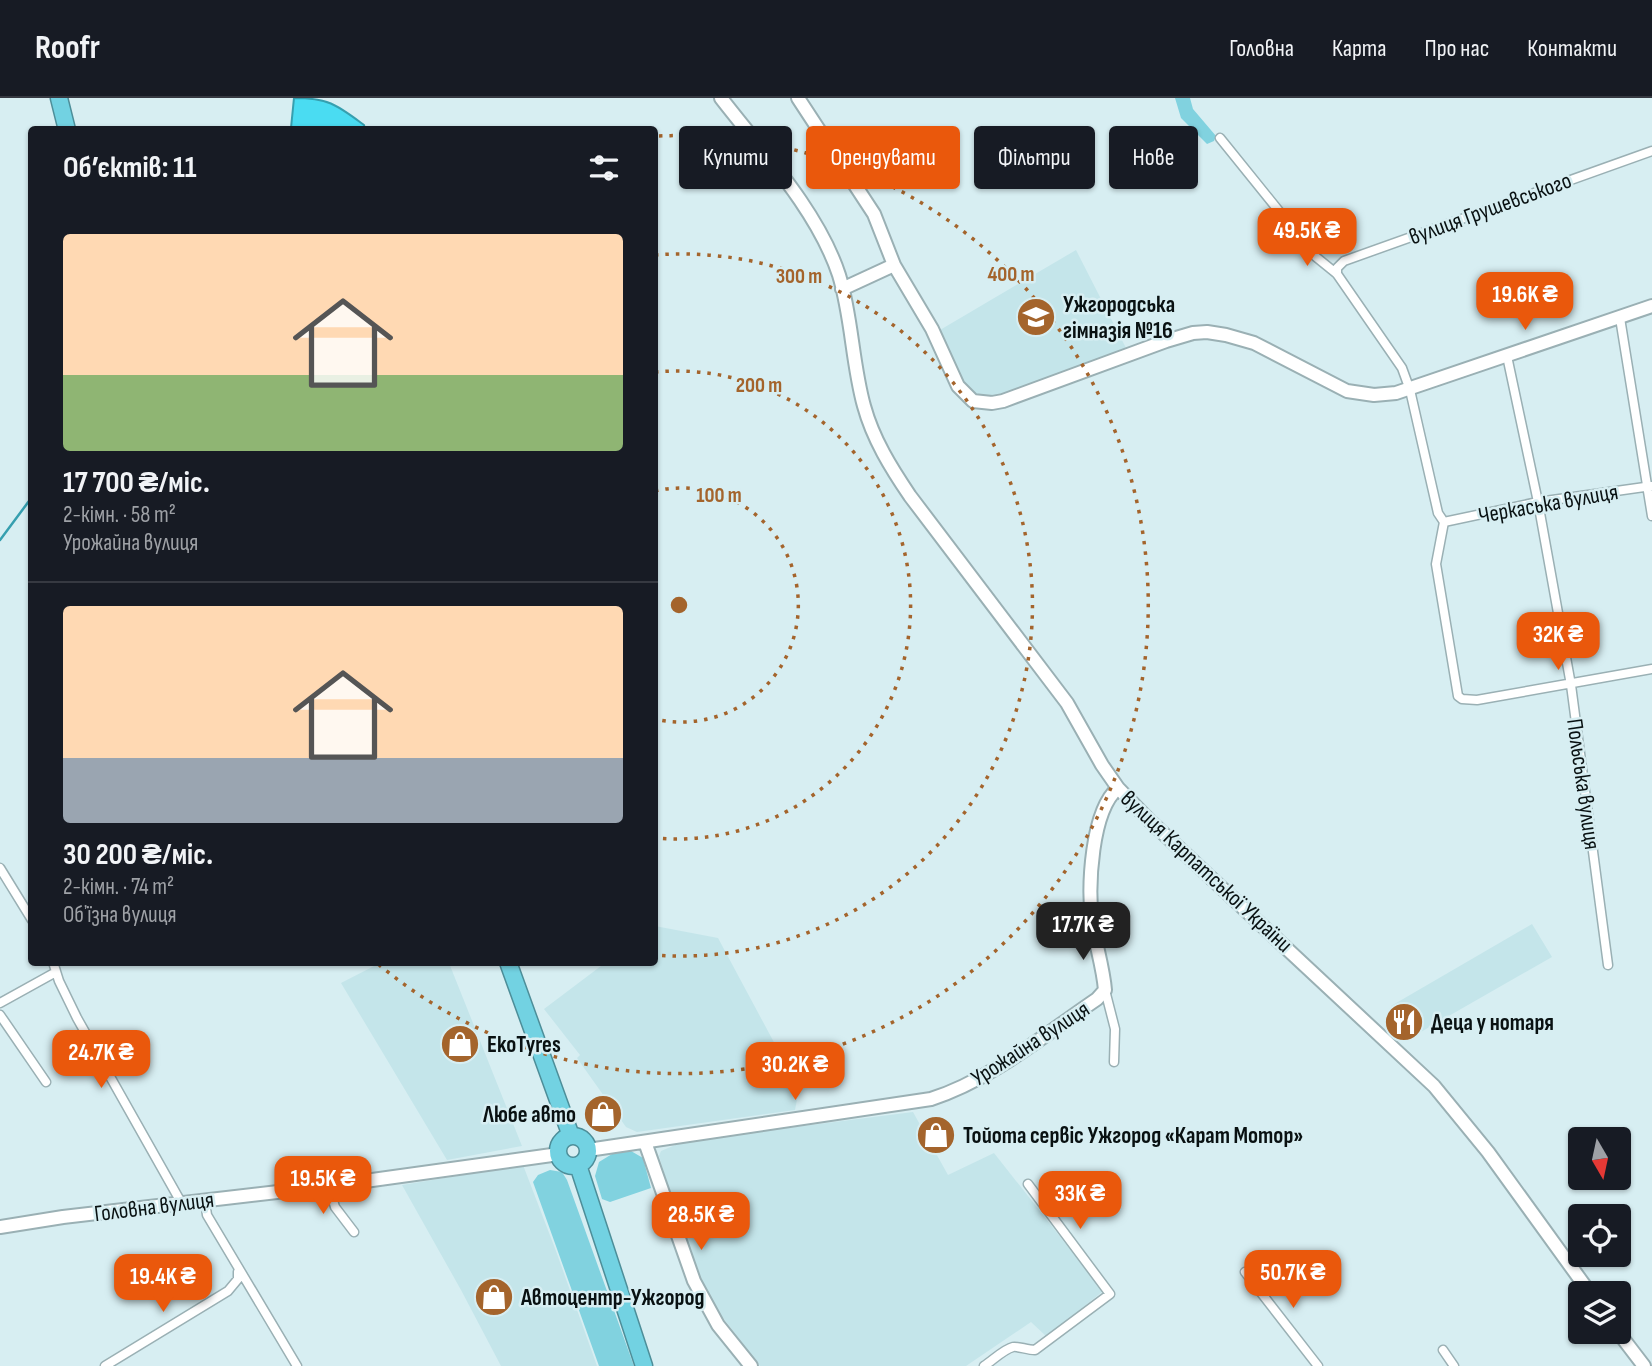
<!DOCTYPE html>
<html lang="uk">
<head>
<meta charset="utf-8">
<style>
  :root { --surface:#171b24; --page:#242831; --text:#f1f3f6; --muted:#9ea1a6; --line:#363941; --accent:#ea580c }
  body { margin:0; font-family:"Sofia Sans Condensed",sans-serif; background:var(--page); color:var(--text); height:100vh; display:flex; flex-direction:column; font-size:26px; white-space:nowrap }
  * { box-sizing:border-box; margin:0 }
  p { font-size:23px; color:var(--muted) }
  .icon { flex:none; width:38px; height:38px; fill:none; stroke:currentColor; stroke-width:2; stroke-linecap:round; stroke-linejoin:round }
  .map { position:relative; flex:1; overflow:hidden }
  .side { position:absolute; left:28px; top:28px; width:630px; height:840px; display:flex; flex-direction:column; background:var(--surface); border-radius:7px; box-shadow:0 2px 5px #0004 }
  .side>* { flex:none }
  .guide { position:absolute; left:679px; top:28px; width:665px; height:63px; display:flex; gap:14px }
  .needle { width:46px; rotate:171deg }
  .fabs { position:absolute; left:1568px; top:1029px; display:grid; gap:14px }
  .fabs a { display:grid; place-items:center; width:63px; height:63px; border-radius:7px; background:var(--surface); box-shadow:0 2px 5px #0004; font-size:35px }
  .price { position:absolute; translate:-50% -60px; padding:0 16px; border-radius:14px; background:var(--accent); color:#fff; font-size:23px; line-height:46px; filter:drop-shadow(0 2px 4px #0008) }
  .price::after { content:''; position:absolute; left:50%; top:42px; width:21px; height:16px; margin-left:-10px; background:inherit; clip-path:polygon(0 0,100% 0,50% 100%) }
  .price.active { background:#222; color:#fff }
  ul { padding:0; list-style:none }
  li { display:grid; align-content:center; gap:14px; height:371px; padding:0 35px }
  li+li { border-top:2px solid var(--line) }
  li span { display:grid; place-items:center; height:217px; border-radius:7px; color:#555 }
  li>.icon { margin-inline-start:auto }
  span .icon { width:126px; height:126px; fill:#fffc; stroke-width:1 }
  li b { font-size:30px }
  h2 { display:flex; justify-content:space-between; align-items:center; height:84px; padding:0 35px; font-size:30px }
  .tag { padding:0 24px; border-radius:7px; background:var(--surface); box-shadow:0 2px 5px #0004; font-size:24px; line-height:63px }
  .tag.active { background:var(--accent); color:#fff }
  header { display:flex; align-items:center; gap:42px; box-sizing:border-box; height:98px; padding:0 35px; background:var(--surface); border-bottom:2px solid var(--line) }
  header strong { font-size:33px }
  nav { display:flex; gap:38px; margin-inline-start:auto; font-size:24px }
  .map>svg:first-child { display:block }
</style>
</head>
<body>
<header>
<strong>Roofr</strong>
<nav><a>Головна</a><a>Карта</a><a>Про нас</a><a>Контакти</a></nav>
</header>
<div class="map">
<svg width="1652" height="1268" viewBox="0 0 1652 1268">
  <rect width="100%" height="100%" fill="#d7eef2"/>
  <path fill="#c4e5ea" d="M1076,152L1126,250L1027,289L986,303L970,298L940,232Z
    M1532,826L1552,859L1405,943L1403,937L1386,923L1394,913L1391,908Z
    M655,828L718,840L799,991L795,1012L637,1034L626,1029L577,960L580,957L544,911L605,865L654,864Z
    M380,865H449L522,1048L447,1062L341,885Z
    M913,1014L948,1077L994,1055L1103,1193L1047,1239L1031,1224L966,1268H760L717,1212L691,1165L659,1058L661,1053L680,1045L716,1039Z
    M523,1067L556,1153L597,1268H501L461,1192L402,1087Z"/>
  <path fill="#81d2df" d="M1175,0H1190L1193,11L1216,38L1214,43L1207,46L1181,20Z
    M631,1053L643,1060L651,1090L610,1104L602,1101L595,1078L599,1064L612,1056Z
    M550,1072L562,1074L567,1082L634,1268H599L533,1084L538,1077Z"/>
  <path fill="#4adcf2" stroke="#369faf" stroke-width="2" d="M294,0C329,0 337,7 364,27L365,31H295L291,30Z"/>
  <g fill="none" stroke-linecap="round" stroke-linejoin="round">
    <path stroke="#369faf" stroke-width="2.5" d="M0,442L32,399"/>
    <g stroke="#9ab0b4" stroke-width="11">
      <path id="street" d="M1220,40L1316,159L1337,176L1402,270L1410,292L1438,415L1444,424L1436,466L1458,598L1462,601L1477,602L1652,571
        M1337,176V170L1344,163L1652,53
        M1620,220L1652,418
        M1507,258L1538,404L1571,587L1608,867
        M1444,424L1538,404L1652,388
        M0,770L32,822
        M53,864L59,883L77,920L182,1106
        M1105,892L1115,931L1114,964
        M0,905L56,874
        M0,917L46,984
        M329,1088L335,1109L354,1134
        M211,1102L206,1110L207,1117L297,1268
        M1245,1174L1318,1268
        M1443,1252L1454,1268
        M105,1268L228,1193L238,1181V1174
        M984,1268C992,1263 1004,1251 1013,1249C1018,1248 1027,1252 1035,1252L1110,1196L1028,1086"/>
    </g>
    <g stroke="#9ab0b4" stroke-width="16">
      <path id="secondary" d="M721,0C762,53 818,113 839,177C852,219 852,265 864,308C873,341 891,370 910,398L1067,605L1102,667L1118,690L1150,723L1434,988L1488,1054L1590,1195
        M798,0L874,116L894,167L932,231L958,288L973,303L992,305L1003,303L1166,243L1193,235L1207,234L1226,237L1254,245L1347,293L1374,297L1396,295L1652,208
        M842,191L894,167
        M645,1044L694,1183L718,1227L751,1268
        M588,1052L931,1001C991,982 1044,937 1097,901L1105,892C1103,868 1095,845 1092,822C1088,788 1091,713 1118,690
        M0,1129L63,1119L329,1088L559,1056
        M1618,1234L1644,1268"/>
    </g>
    <g stroke="#4d8e99" stroke-width="19">
      <path id="highway" d="M59,0L67,32
        M508,864L571,1038
        M558 1053a15 15 0 1 1 30 0a15 15 0 1 1-30 0Z
        M578,1067L644,1268"/>
    </g>
    <use href="#street" stroke="#fff" stroke-width="8"/>
    <use href="#secondary" stroke="#fff" stroke-width="12"/>
    <use href="#highway" stroke="#72d2e2" stroke-width="16"/>
  </g>
  <g fill="none" stroke="#a4642c" stroke-width="3.5" stroke-dasharray="3.5 7">
    <path d="M655 393A117 117 0 1 1 655 621"/>
    <path d="M655 274A234 234 0 1 1 655 740"/>
    <path d="M655 157A351 351 0 1 1 655 857"/>
    <path d="M659 38A469 469 0 1 1 378 866"/>
  </g>
  <defs>
    <g id="school-disc" transform="scale(2.0125)"><circle r="9.5" fill="#a4642c" stroke="#d7eef2"/><path d="M0-5L7-2L0 1L-7-2ZM-4 1L0 2.5L4 1V4Q0 6-4 4Z" fill="#fff"/></g>
    <g id="restaurant-disc" transform="scale(2.0125)"><circle r="9.5" fill="#a4642c" stroke="#d7eef2"/><path d="M-5-6h1v4h1v-4h1v4h1v-4h1v5L-1.5 .5V6h-2V.5L-5-1ZM5-6V6H3V1.5H1.5Q1.5-4 5-6Z" fill="#fff"/></g>
    <g id="shop-disc" transform="scale(2.0125)"><circle r="9.5" fill="#a4642c" stroke="#d7eef2"/><path d="M-5-2.5h2.3a2.7 3.5 0 0 1 5.4 0H5L5.5 6h-11ZM-1.5-2.5h3a1.5 2.3 0 0 0-3 0Z" fill="#fff"/></g>
  </defs>
  <g fill-rule="evenodd">
    <use href="#school-disc" x="1036" y="219"/>
    <use href="#restaurant-disc" x="1404" y="924"/>
    <use href="#shop-disc" x="460" y="946"/>
    <use href="#shop-disc" x="603" y="1016"/>
    <use href="#shop-disc" x="936" y="1037"/>
    <use href="#shop-disc" x="494" y="1199"/>
  </g>
  <g text-anchor="middle" stroke-width="5" stroke-linejoin="round" paint-order="stroke">
    <g font-size="23" fill="#091112" stroke="#d7eef2">
      <text transform="translate(1490 110) rotate(-20)" y="8">вулиця Грушевського</text>
      <text transform="translate(1548 405) rotate(-10)" y="8">Черкаська вулиця</text>
      <text transform="translate(1584 686) rotate(82)" y="8">Польська вулиця</text>
      <text transform="translate(1207 773) rotate(43)" y="8">вулиця Карпатської України</text>
      <text transform="translate(1030 945) rotate(-33)" y="8">Урожайна вулиця</text>
      <text transform="translate(154 1108) rotate(-7)" y="8">Головна вулиця</text>
    </g>
    <g font-size="23" font-weight="bold" fill="#091112" stroke="#d7eef2" text-anchor="start">
      <text x="1063" y="214">Ужгородська<tspan x="1063" dy="26">гімназія №16</tspan></text>
      <text x="1431" y="932">Деца у нотаря</text>
      <text x="487" y="954">EkoTyres</text>
      <text x="576" y="1024" text-anchor="end">Любе авто</text>
      <text x="963" y="1045">Тойота сервіс Ужгород «Карат Мотор»</text>
      <text x="521" y="1207">Автоцентр-Ужгород</text>
    </g>
  </g>
  <circle cx="679" cy="507" r="10" fill="#a4642c" stroke="#d7eef2" stroke-width="3.5"/>
  <g font-size="21" text-anchor="middle" font-weight="bold" fill="#a4642c" stroke="#d7eef2" stroke-width="5" stroke-linejoin="round" paint-order="stroke">
    <text x="1011" y="183">400 m</text>
    <text x="799" y="185">300 m</text>
    <text x="759" y="294">200 m</text>
    <text x="719" y="404">100 m</text>
  </g>
</svg>
<div class="fabs">
<a><svg class="needle" viewBox="-14 -14 28 28"><path d="M0-13l5 13h-10z" fill="#e53935"/><path d="M0 13l5-13h-10z" fill="#9ea1a6"/></svg></a>
<a><svg class="icon" aria-label="locate" viewBox="0 0 24 24"><circle cx="12" cy="12" r="6"/><path d="M12 2v4M12 18v4M2 12h4M18 12h4"/></svg></a>
<a><svg class="icon" aria-label="layers" viewBox="0 0 24 24"><path d="M12 4l9 5-9 5-9-5zM3 14l9 5 9-5"/></svg></a>
</div>
<b class="price" style="left:1307px;top:170px">49.5K ₴</b>
<b class="price" style="left:1525px;top:234px">19.6K ₴</b>
<b class="price" style="left:1558px;top:574px">32K ₴</b>
<b class="price active" style="left:1083px;top:864px">17.7K ₴</b>
<b class="price" style="left:101px;top:992px">24.7K ₴</b>
<b class="price" style="left:795px;top:1004px">30.2K ₴</b>
<b class="price" style="left:323px;top:1118px">19.5K ₴</b>
<b class="price" style="left:1080px;top:1133px">33K ₴</b>
<b class="price" style="left:701px;top:1154px">28.5K ₴</b>
<b class="price" style="left:1293px;top:1212px">50.7K ₴</b>
<b class="price" style="left:163px;top:1216px">19.4K ₴</b>
<div class="guide">
<a class="tag">Купити</a>
<a class="tag active">Орендувати</a>
<a class="tag">Фільтри</a>
<a class="tag">Нове</a>
</div>
<section class="side">
<h2>Об’єктів: 11<svg class="icon" aria-label="filters" viewBox="0 0 24 24"><path d="M4 7h16M4 17h16"/><circle cx="9" cy="7" r="2"/><circle cx="15" cy="17" r="2"/></svg></h2>
<ul>
<li><span style="background:linear-gradient(#ffd9b3 65%,#8fb573 0)"><svg class="icon" aria-label="home" viewBox="0 0 24 24"><path d="M3 11l9-7 9 7M6 9v11h12V9"/></svg></span><div><b>17 700 ₴/міс.</b><p>2-кімн. · 58 m²</p><p>Урожайна вулиця</p></div></li>
<li><span style="background:linear-gradient(#ffd9b3 70%,#9aa5b1 0)"><svg class="icon" aria-label="home" viewBox="0 0 24 24"><path d="M3 11l9-7 9 7M6 9v11h12V9"/></svg></span><div><b>30 200 ₴/міс.</b><p>2-кімн. · 74 m²</p><p>Обʼїзна вулиця</p></div></li>
</ul>
</section>
</div>
</body>
</html>
